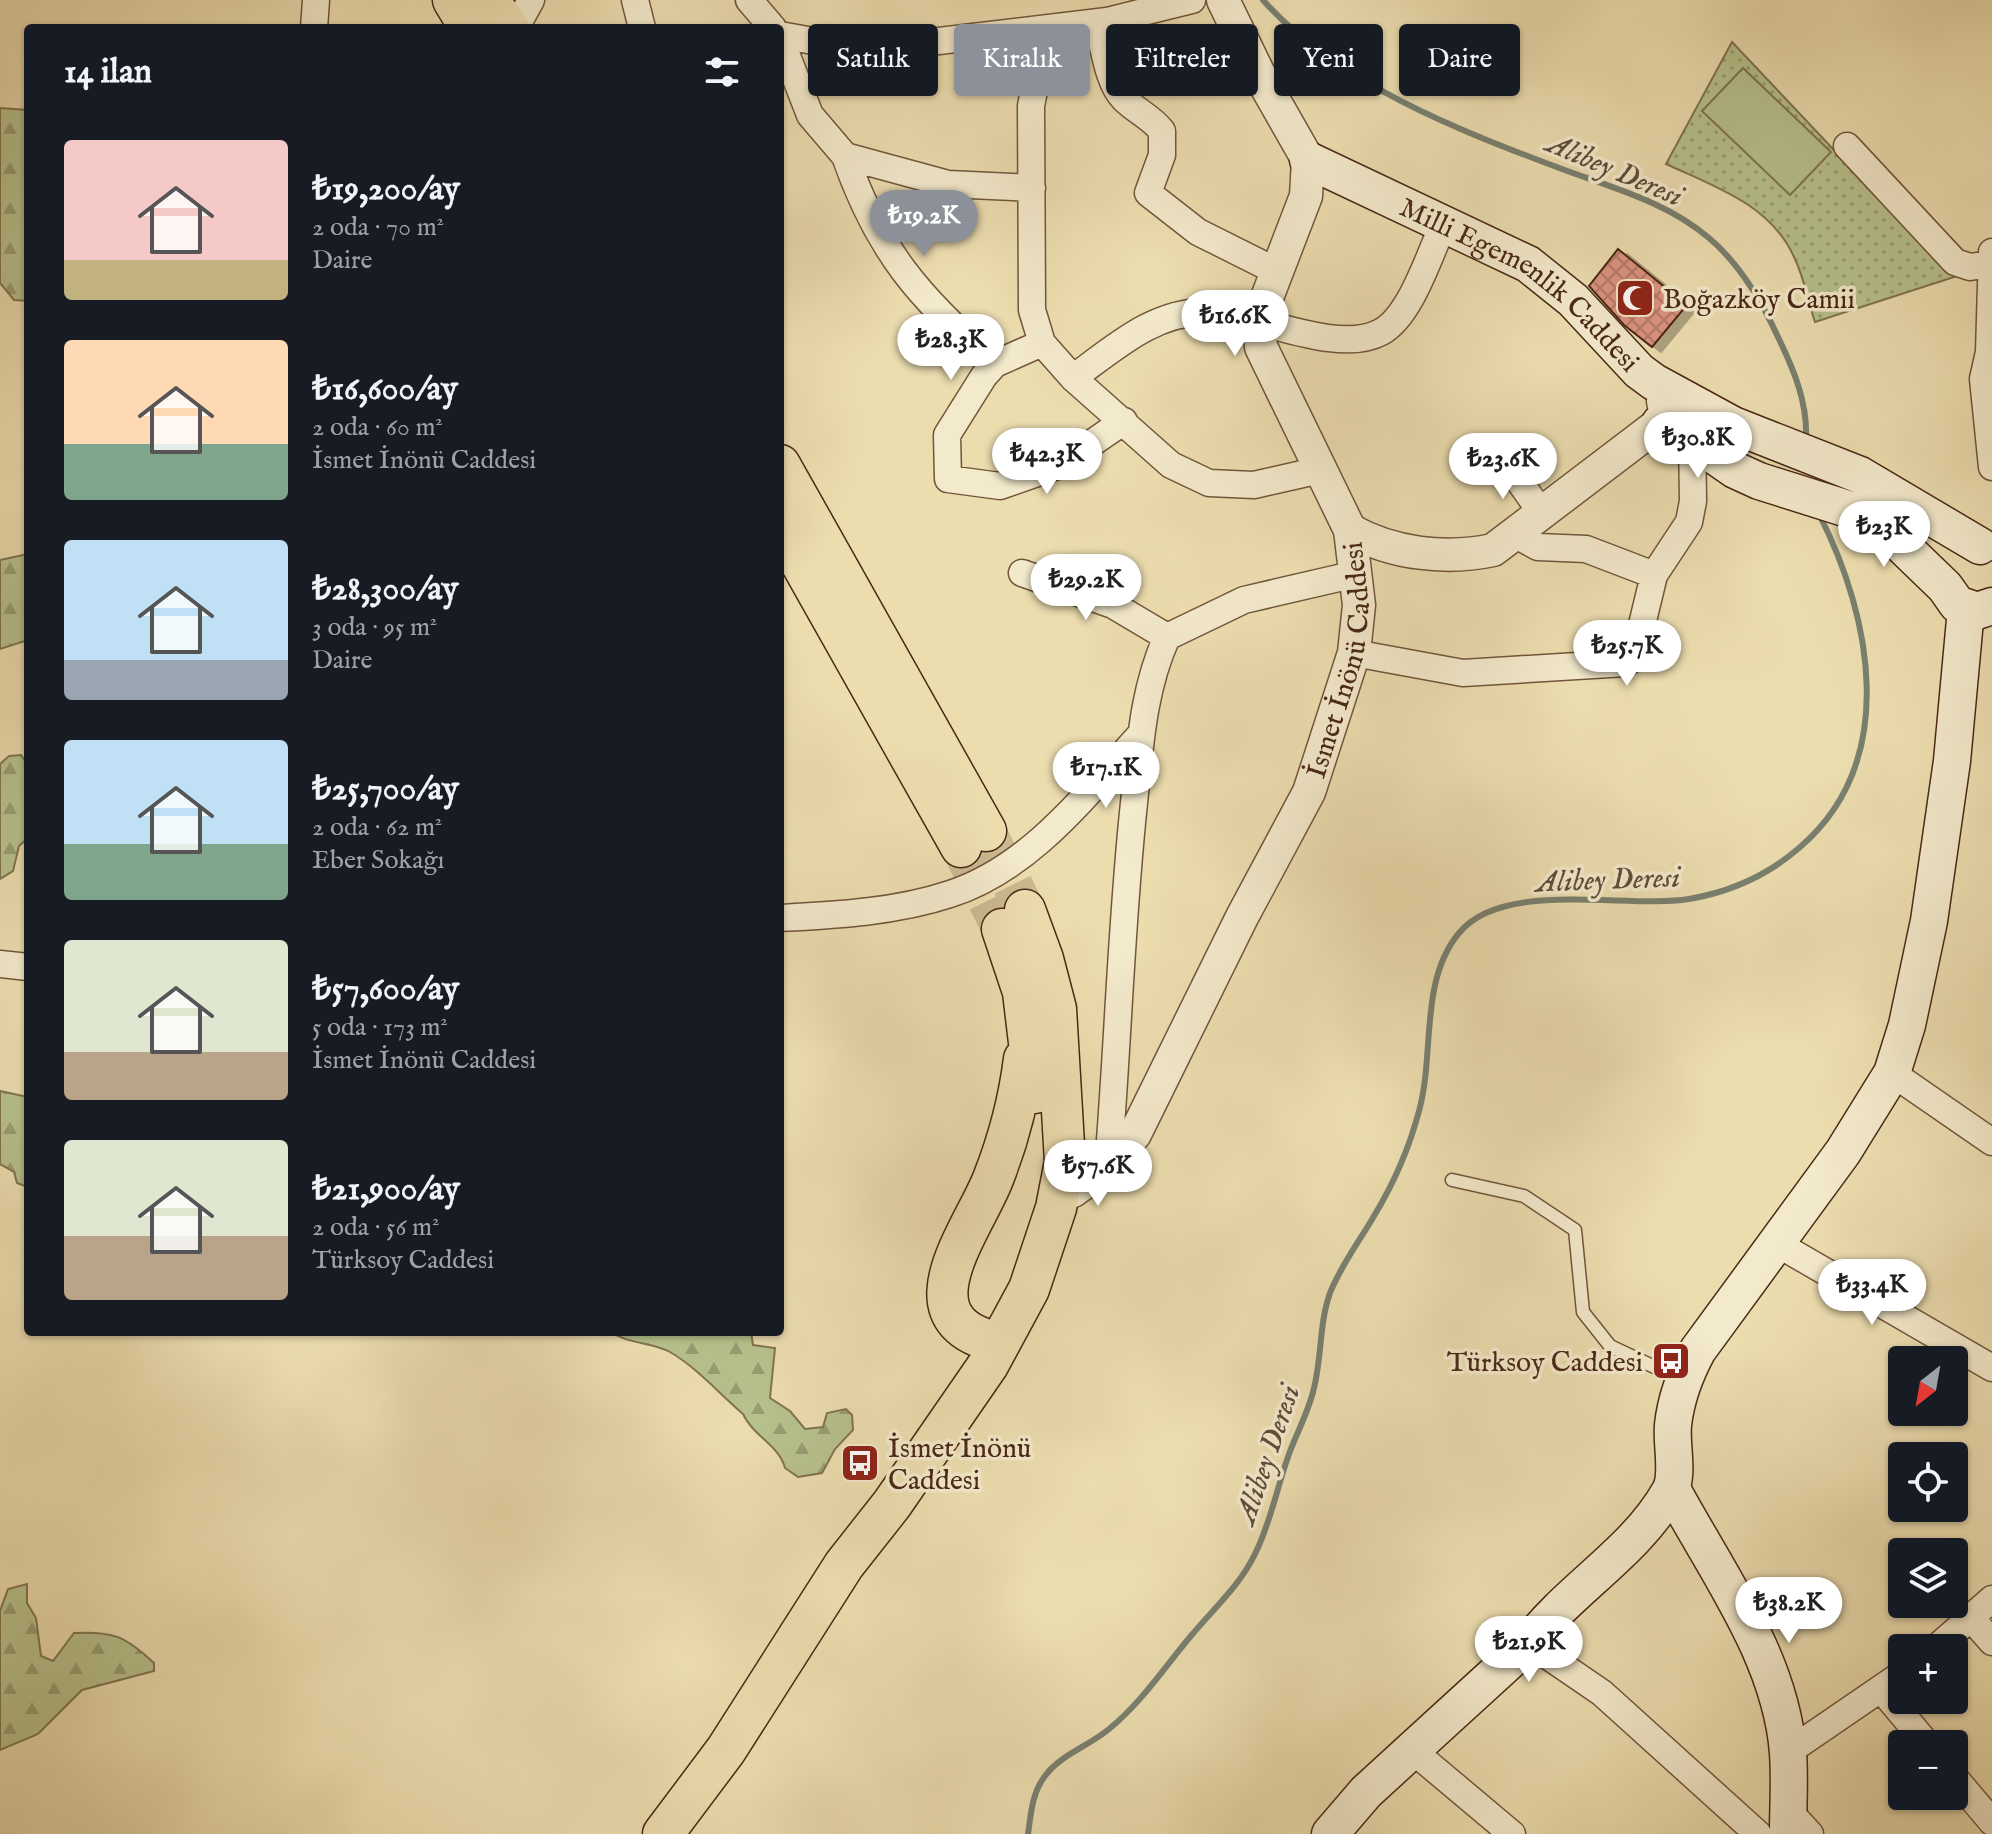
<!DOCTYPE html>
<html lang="tr">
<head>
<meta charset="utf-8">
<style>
  :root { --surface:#171b24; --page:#242831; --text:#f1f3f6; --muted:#9ea1a6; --accent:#8c9099 }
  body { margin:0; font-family:"IM FELL English",serif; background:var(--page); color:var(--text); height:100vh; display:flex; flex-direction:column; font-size:30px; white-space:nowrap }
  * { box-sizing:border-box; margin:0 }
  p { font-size:26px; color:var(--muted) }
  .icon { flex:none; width:44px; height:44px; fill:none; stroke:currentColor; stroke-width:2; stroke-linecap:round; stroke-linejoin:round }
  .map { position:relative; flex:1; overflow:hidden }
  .panel { position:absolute; left:24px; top:24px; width:760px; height:1312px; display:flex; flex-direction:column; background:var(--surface); border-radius:8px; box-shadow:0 2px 6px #0004 }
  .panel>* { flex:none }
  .banner { position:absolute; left:808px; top:24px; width:760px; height:72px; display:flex; gap:16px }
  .needle { width:52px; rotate:211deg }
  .fabs { position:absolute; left:1888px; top:1346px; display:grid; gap:16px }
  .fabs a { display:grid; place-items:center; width:80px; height:80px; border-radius:8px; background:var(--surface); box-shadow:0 2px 6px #0004; font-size:40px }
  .price { position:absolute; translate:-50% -68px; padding:0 18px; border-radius:28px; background:#fff; color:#222; font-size:26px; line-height:52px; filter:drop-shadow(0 2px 4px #0008) }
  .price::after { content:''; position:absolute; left:50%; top:48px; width:24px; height:18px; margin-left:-12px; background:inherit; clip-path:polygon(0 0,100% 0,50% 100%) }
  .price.selected { background:var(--accent); color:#fff }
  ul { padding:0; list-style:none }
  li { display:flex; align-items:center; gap:24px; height:200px; padding:0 40px }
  li span { display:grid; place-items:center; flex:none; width:224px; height:160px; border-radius:8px; color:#555 }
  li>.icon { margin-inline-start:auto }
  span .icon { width:96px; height:96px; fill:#fffc; stroke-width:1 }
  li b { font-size:34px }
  h2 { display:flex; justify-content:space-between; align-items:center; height:96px; padding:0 40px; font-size:34px }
  .tag { padding:0 28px; border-radius:8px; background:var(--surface); box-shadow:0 2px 6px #0004; font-size:28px; line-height:72px }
  .tag.selected { background:var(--accent); color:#fff }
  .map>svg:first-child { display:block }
</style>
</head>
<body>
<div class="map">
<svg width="1992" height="1834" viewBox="0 0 1992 1834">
  <defs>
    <pattern id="grass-dots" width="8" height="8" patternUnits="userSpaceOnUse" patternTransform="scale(2)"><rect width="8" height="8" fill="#b7c18c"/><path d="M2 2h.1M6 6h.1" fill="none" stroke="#979d71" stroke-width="1.8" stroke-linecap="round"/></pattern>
    <pattern id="forest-firs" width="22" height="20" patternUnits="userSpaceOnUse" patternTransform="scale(2)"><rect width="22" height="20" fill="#b7c18c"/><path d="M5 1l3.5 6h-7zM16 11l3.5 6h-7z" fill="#979d71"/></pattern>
    <pattern id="building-cross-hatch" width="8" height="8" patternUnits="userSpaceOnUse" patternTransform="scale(2)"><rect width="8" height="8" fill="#db9380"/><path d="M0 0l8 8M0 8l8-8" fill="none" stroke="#b47868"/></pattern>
    <filter id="shadow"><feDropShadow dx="9" dy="5" stdDeviation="0" flood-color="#0004"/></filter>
  </defs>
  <rect width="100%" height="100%" fill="#ecddaf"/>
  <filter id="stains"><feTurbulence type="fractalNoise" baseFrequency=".0025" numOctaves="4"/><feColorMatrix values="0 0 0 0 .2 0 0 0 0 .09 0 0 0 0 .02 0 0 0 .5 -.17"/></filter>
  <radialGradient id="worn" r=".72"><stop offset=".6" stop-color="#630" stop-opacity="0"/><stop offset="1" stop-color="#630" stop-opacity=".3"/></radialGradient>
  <path fill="url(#grass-dots)" stroke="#807450" stroke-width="2" d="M1732,42L1954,277L1815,322C1808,301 1804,277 1794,257C1771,205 1714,186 1666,164Z"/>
  <path fill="url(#forest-firs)" stroke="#807450" stroke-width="2" d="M0,108L28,110V301L14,300L0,283Z
    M28,554V640L0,649V560Z
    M21,755L28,765V838L19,846L13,871L0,879V764L9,756Z
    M0,1091L28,1097V1187L17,1183L14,1172L0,1164Z
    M611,1332H751L753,1345L775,1348L770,1398L790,1411L805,1429L823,1427L827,1413L846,1409L852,1415L853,1430L835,1449L822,1473L798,1477L785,1468C779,1445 753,1436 743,1414C720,1394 696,1367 670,1352C650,1341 630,1345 611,1332Z
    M27,1584V1603L36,1618L41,1656L53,1661L74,1633C113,1631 125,1636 154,1663V1671L82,1690L38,1734L0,1750V1611L8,1589Z"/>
  <path fill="#b7c18c" stroke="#807450" stroke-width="2" d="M1743,68L1831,152L1790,195L1702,111Z"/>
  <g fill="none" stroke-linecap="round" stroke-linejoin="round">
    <path stroke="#798070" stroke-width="6" d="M1263,0C1336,83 1460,131 1562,169C1613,188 1667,202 1709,238C1740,264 1761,300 1778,337C1794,370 1808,403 1806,441
      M1028,1834C1031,1813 1032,1793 1045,1776C1060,1755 1089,1746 1109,1729C1141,1703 1164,1668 1190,1637C1213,1609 1239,1587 1255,1554C1271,1522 1277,1487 1289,1454C1297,1432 1309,1411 1314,1388C1322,1356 1319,1324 1330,1293C1341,1265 1359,1242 1374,1216C1394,1183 1409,1149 1419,1111C1435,1054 1419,981 1459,933C1503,879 1626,909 1689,899C1730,892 1768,875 1799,848C1900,762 1872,618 1819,514"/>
  </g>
  <path fill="url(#building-cross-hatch)" stroke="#492815" stroke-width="2" filter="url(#shadow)" d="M1618,249L1687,305L1652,347L1624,325L1589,286Z"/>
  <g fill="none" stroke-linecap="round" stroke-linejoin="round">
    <path stroke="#cbb990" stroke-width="40" stroke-dasharray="40 20" stroke-linecap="butt" d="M986,831L1025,910
      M961,847L1002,929"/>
    <g stroke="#72553c" stroke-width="15">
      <path id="service" d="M1452,1180L1524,1196L1575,1230L1583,1312L1610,1346L1682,1380"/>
    </g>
    <g stroke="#72553c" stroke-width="29">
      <path id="minor" d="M635,0L642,28
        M749,0L773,28
        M520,20L531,0
        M1097,22C1104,45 1107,82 1124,99C1136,111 1151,117 1162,131V155L1148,193L1198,232L1276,271
        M314,28L316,0
        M1046,29L1031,106L1032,310L1042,343L1073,378L1171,465L1209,483L1254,485L1320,470
        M780,35L863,50L1107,21L1192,0
        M780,38L810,115L845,156L948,184L1032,188
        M1847,146L1955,262L1970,267L1990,264
        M845,156C878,251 920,299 995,364
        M1992,252L1989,352L1983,379L1992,467
        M1042,343L995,364L984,376L947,435L948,479L1000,486L1060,465L1124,421
        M1073,378C1113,349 1155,310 1208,312C1256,314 1337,356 1381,332C1411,316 1430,253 1444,223
        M1503,458L1543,515
        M1516,535L1538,547L1586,549L1654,575
        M1022,573L1113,605L1167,637
        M1354,653L1463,673L1626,663L1634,658L1654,575L1689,522L1693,501L1692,439
        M780,918C836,915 896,912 950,894C1031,868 1086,794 1141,734
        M0,964L28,967
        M1892,1073L1992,1142
        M1108,1166C1118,1045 1121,924 1134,803C1140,747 1143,689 1167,637L1244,600L1356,574
        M1776,1243L1992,1368
        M1971,1618L1992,1642
        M1529,1643L1602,1693L1758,1834
        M1936,1648L1992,1599
        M1881,1689L1927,1744
        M1412,1750L1512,1834
        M1788,1752L1902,1674
        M1954,1777L1992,1822
        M1788,1810L1810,1834"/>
    </g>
    <g stroke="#72553c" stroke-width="35">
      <g id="tertiary">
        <path d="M1350,530C1392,554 1446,560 1493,550L1660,423L1665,410L1663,401"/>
        <path id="s1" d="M1059,1195L1073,1191L1108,1166L1135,1134L1242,917L1309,792L1354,653L1359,605L1350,530L1261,347L1258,321L1306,196L1308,160L1259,74L1223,0"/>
      </g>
    </g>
    <g stroke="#492815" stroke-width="39">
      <g id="secondary">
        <path id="s2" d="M1308,160L1528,264L1573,300L1639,371L1654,382L1733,425L1860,475L1980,546"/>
        <path d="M1660,423L1676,429L1735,470L1759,481L1854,511L1887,531L1945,587L1957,604L1977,611L1992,606"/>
        <path d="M1672,1489C1716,1571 1781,1657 1788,1753C1790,1780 1788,1807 1788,1834"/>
        <path d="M1330,1834L1366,1792L1529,1643C1570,1588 1635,1553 1670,1491C1679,1475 1671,1444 1673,1425C1676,1398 1685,1374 1698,1350L1843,1152L1892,1073L1907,1025L1929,921L1952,761L1966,609"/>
      </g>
    </g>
    <g stroke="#492815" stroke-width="43">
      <path id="primary" d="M453,0L470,28
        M488,0L509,28
        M780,465L986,831
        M780,526L961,847
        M1002,929L1023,992L1035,1093
        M1000,1343C898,1322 972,1232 993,1179C1008,1141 1019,1099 1024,1059
        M663,1834L726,1750L844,1565L892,1504L988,1365L1029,1289L1056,1208L1065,1162L1056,1009L1043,959L1025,910"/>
    </g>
    <use href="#service" stroke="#f3e9cb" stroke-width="12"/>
    <use href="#minor" stroke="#f3e9cb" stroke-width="26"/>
    <use href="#tertiary" stroke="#f3e9cb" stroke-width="32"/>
    <use href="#secondary" stroke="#f3e9cb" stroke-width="36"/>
    <use href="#primary" stroke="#ecddaf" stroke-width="40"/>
  </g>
  <defs>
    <g id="mosque-square" transform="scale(2)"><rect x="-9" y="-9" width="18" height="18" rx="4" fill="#8f2418" stroke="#f3e9cb"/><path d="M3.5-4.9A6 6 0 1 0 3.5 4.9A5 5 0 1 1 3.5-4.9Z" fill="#fff"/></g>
    <g id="bus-square" transform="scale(2)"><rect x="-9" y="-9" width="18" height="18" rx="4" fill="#8f2418" stroke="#f3e9cb"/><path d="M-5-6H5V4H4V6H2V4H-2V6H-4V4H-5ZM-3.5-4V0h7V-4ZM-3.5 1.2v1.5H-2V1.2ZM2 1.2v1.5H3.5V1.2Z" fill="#fff"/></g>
  </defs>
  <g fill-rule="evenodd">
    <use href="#mosque-square" x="1635" y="298"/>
    <use href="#bus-square" x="1671" y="1361"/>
    <use href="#bus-square" x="860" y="1463"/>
  </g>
  <g text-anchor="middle" stroke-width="7" stroke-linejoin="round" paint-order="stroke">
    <g font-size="28" fill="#492815" stroke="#f3e9cb">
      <text dy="10" stroke="none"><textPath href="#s2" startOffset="248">Milli Egemenlik Caddesi</textPath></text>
      <text dy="10" stroke="none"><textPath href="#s1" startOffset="620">İsmet İnönü Caddesi</textPath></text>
    </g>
    <g font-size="28" fill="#492815" stroke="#f3e9cb" text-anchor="start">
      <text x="1663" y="308">Boğazköy Camii</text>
      <text x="1643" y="1371" text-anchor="end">Türksoy Caddesi</text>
      <text x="888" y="1457">İsmet İnönü<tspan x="888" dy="32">Caddesi</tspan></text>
    </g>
    <g font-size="30" font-style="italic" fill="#5d4d3b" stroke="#f3e9cb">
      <text transform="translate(1615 169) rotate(23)" y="10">Alibey Deresi</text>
      <text transform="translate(1608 879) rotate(-2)" y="10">Alibey Deresi</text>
      <text transform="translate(1267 1454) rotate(-71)" y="10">Alibey Deresi</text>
    </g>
  </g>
  <rect width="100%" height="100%" filter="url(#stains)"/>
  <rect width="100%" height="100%" fill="url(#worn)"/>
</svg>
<div class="fabs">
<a><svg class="needle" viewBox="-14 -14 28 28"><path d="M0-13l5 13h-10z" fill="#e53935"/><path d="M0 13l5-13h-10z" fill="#9ea1a6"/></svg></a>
<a><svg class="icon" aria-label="locate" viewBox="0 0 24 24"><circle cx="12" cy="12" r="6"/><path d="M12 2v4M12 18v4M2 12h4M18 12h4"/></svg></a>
<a><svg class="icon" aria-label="layers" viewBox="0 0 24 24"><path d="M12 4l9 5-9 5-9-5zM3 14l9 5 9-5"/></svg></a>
<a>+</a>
<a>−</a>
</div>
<b class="price selected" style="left:924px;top:258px">₺19.2K</b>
<b class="price" style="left:1235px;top:358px">₺16.6K</b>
<b class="price" style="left:951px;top:382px">₺28.3K</b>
<b class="price" style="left:1698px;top:480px">₺30.8K</b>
<b class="price" style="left:1047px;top:496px">₺42.3K</b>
<b class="price" style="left:1503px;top:501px">₺23.6K</b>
<b class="price" style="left:1884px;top:569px">₺23K</b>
<b class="price" style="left:1086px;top:622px">₺29.2K</b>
<b class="price" style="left:1627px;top:688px">₺25.7K</b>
<b class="price" style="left:1106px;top:810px">₺17.1K</b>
<b class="price" style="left:1098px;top:1208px">₺57.6K</b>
<b class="price" style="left:1872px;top:1327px">₺33.4K</b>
<b class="price" style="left:1789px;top:1645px">₺38.2K</b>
<b class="price" style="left:1529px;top:1684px">₺21.9K</b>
<div class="banner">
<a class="tag">Satılık</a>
<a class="tag selected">Kiralık</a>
<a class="tag">Filtreler</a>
<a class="tag">Yeni</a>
<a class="tag">Daire</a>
</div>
<section class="panel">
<h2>14 ilan<svg class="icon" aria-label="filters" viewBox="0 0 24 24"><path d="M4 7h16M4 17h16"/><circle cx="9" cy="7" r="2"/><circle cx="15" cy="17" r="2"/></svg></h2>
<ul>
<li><span style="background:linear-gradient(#f6c9c9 75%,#c2b280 0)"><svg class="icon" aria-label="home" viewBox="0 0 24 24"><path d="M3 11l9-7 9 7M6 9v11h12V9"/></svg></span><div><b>₺19,200/ay</b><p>2 oda · 70 m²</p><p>Daire</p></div></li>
<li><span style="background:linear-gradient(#ffd9b3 65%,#7fa58c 0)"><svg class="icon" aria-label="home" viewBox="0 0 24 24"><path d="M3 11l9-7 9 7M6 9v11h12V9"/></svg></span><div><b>₺16,600/ay</b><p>2 oda · 60 m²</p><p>İsmet İnönü Caddesi</p></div></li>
<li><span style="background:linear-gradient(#bfe0f5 75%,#9aa5b1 0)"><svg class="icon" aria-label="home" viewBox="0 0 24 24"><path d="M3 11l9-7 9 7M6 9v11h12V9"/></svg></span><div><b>₺28,300/ay</b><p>3 oda · 95 m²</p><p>Daire</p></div></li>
<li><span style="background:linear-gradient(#bfe0f5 65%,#7fa58c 0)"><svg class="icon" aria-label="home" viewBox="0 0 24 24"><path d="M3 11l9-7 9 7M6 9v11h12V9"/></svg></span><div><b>₺25,700/ay</b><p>2 oda · 62 m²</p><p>Eber Sokağı</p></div></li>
<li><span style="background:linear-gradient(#dfe7d0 70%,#b9a48a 0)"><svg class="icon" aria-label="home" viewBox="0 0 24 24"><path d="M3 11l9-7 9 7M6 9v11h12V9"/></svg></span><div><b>₺57,600/ay</b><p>5 oda · 173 m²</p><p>İsmet İnönü Caddesi</p></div></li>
<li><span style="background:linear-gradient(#dfe7d0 60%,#b9a48a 0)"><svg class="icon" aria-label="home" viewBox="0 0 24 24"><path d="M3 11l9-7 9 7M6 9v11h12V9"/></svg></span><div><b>₺21,900/ay</b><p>2 oda · 56 m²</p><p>Türksoy Caddesi</p></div></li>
</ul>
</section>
</div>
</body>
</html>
